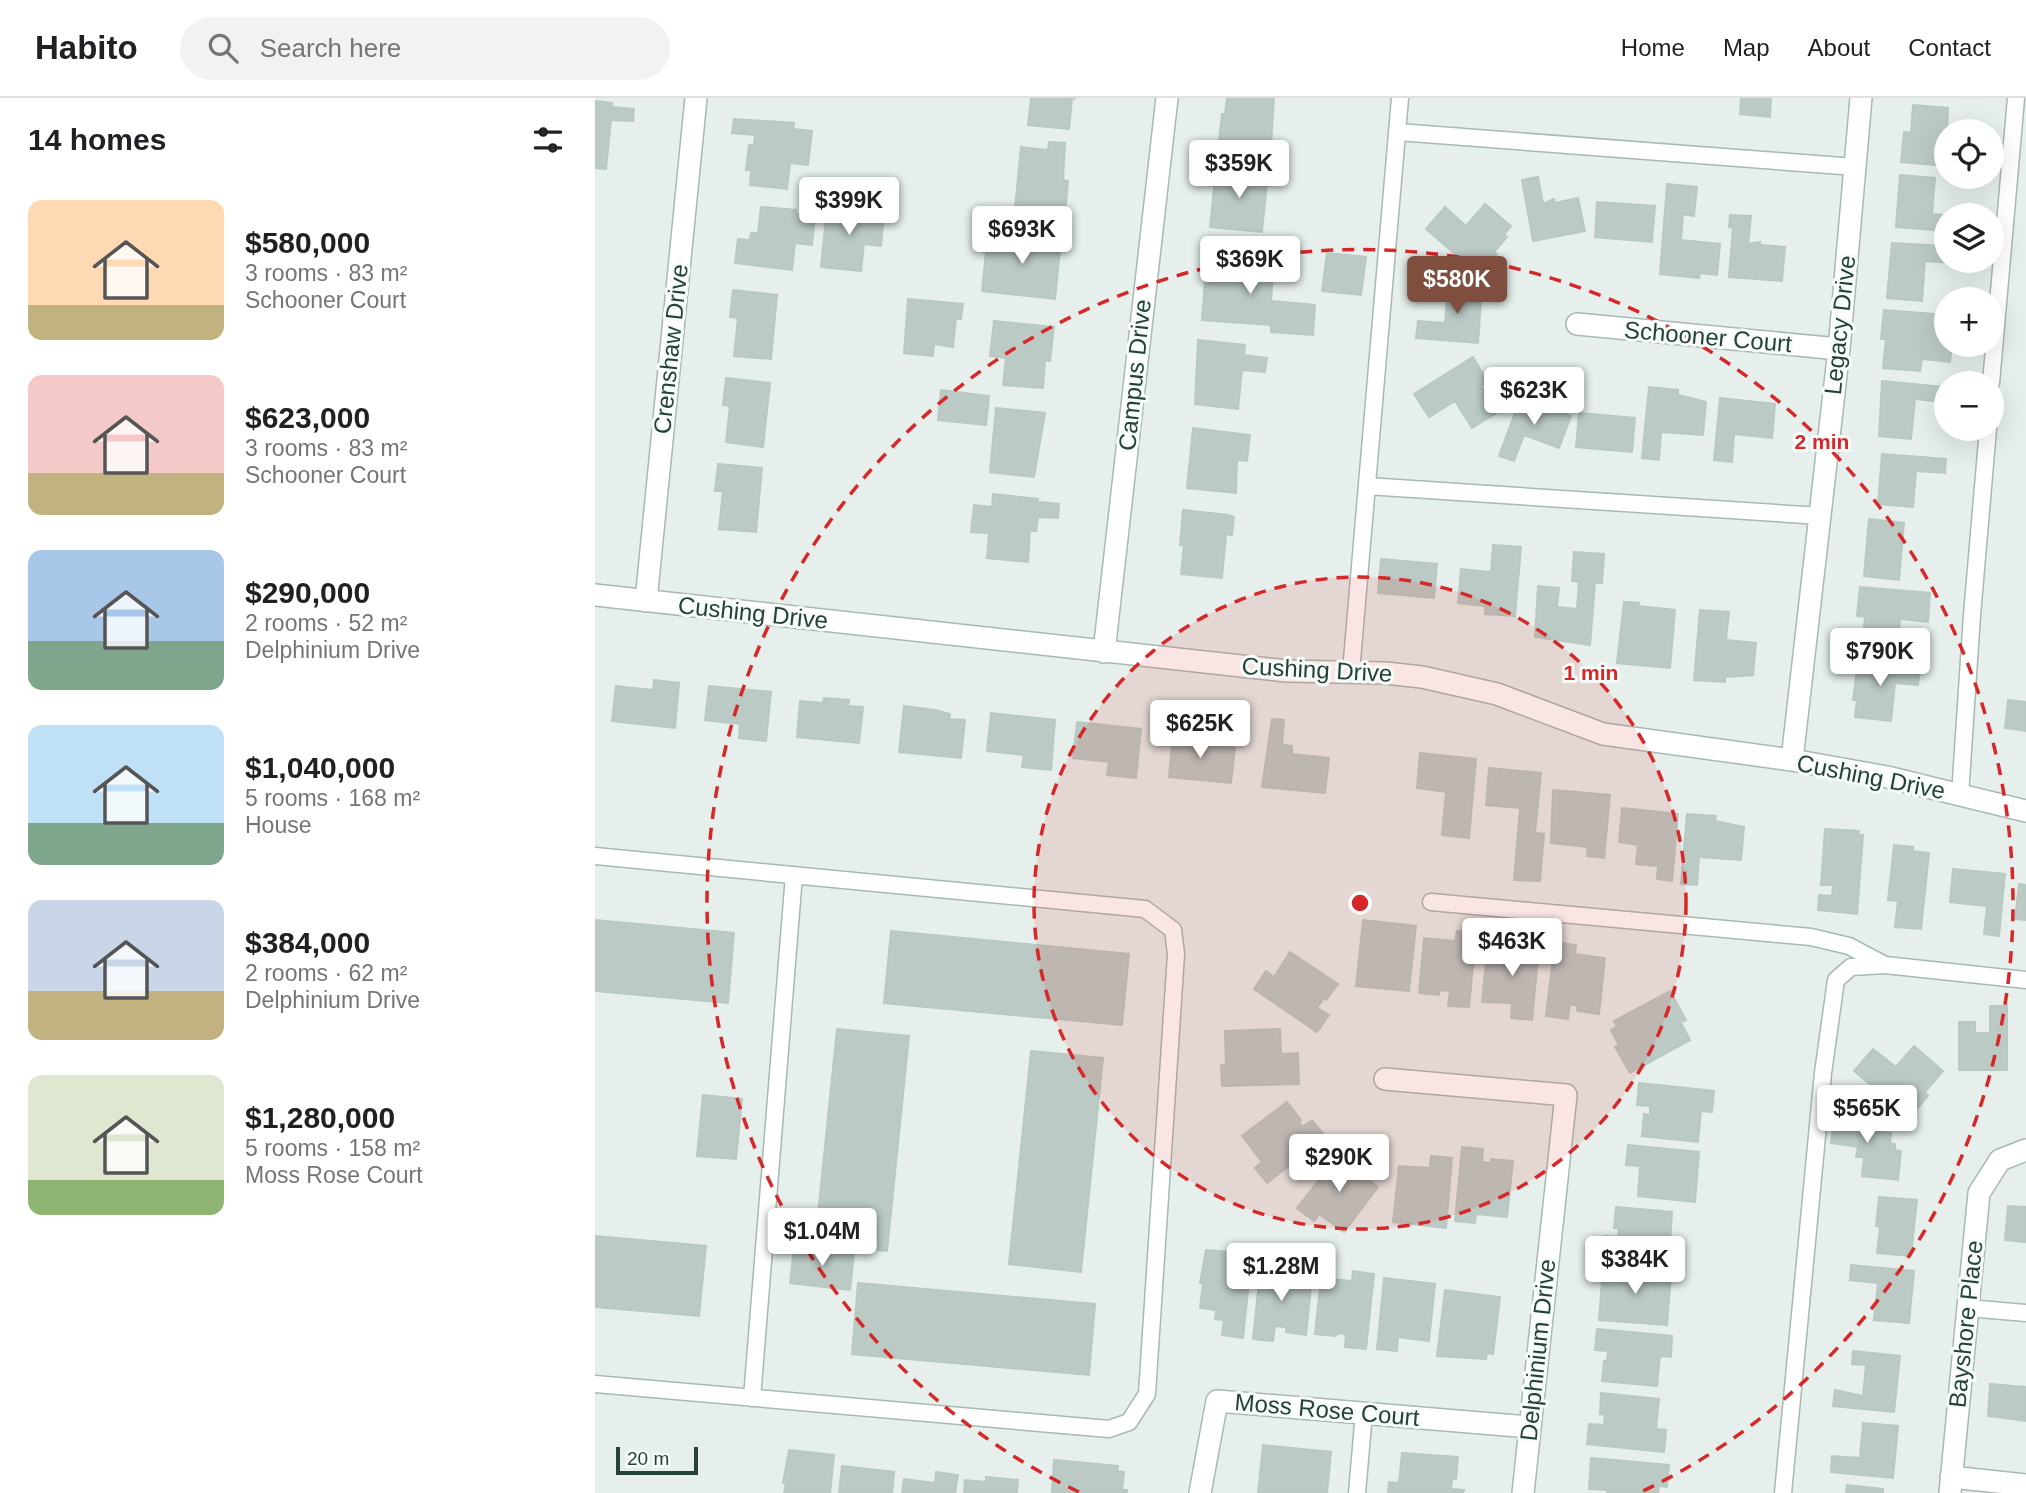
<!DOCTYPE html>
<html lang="en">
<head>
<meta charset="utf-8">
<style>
  :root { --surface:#fff; --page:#f2f2f2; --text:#202124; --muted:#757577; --line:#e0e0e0; --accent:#7f4e3f }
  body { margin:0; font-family:Arial,sans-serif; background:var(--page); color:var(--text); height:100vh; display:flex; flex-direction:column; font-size:26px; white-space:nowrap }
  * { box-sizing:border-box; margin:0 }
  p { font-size:23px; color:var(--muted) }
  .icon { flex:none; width:38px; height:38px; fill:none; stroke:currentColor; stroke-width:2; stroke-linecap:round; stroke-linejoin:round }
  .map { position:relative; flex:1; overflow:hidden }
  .side { display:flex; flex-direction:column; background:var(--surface); width:595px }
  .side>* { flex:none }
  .tools { position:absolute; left:1339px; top:21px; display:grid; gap:14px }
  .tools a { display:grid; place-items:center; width:70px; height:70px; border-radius:50%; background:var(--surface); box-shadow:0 7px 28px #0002; font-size:35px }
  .scale { position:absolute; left:21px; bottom:18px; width:82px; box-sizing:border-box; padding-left:7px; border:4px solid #24423a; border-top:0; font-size:19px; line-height:24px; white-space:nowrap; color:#24423a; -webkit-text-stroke:5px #f7fbf9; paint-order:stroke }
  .price { position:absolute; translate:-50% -60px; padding:0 16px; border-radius:7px; background:#fff; color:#222; font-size:23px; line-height:46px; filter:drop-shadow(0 2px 4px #0008) }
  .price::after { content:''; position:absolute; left:50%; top:42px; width:21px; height:16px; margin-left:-10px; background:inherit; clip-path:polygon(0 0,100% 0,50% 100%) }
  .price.active { background:var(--accent); color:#fff }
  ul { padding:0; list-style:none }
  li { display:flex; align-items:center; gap:21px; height:175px; padding:0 28px }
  li span { display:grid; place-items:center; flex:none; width:196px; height:140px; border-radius:14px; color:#555 }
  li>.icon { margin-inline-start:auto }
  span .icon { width:84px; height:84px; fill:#fffc; stroke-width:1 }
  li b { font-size:30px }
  h2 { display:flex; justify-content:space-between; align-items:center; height:84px; padding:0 28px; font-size:30px }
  header { display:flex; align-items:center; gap:42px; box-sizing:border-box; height:98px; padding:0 35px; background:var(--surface); border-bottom:2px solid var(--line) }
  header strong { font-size:33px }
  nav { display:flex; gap:38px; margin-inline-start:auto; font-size:24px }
  .search { width:490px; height:63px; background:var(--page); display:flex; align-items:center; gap:18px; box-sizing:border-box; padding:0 24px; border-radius:38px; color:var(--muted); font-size:26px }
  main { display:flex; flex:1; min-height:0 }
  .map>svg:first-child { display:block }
</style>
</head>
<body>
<header>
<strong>Habito</strong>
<div class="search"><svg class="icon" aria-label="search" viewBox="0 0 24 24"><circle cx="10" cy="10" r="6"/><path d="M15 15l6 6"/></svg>Search here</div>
<nav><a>Home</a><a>Map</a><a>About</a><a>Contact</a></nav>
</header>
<main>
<section class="side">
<h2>14 homes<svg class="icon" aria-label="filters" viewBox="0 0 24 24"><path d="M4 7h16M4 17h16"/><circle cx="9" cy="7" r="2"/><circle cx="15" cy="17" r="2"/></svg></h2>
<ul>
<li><span style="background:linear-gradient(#ffd9b3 75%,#c2b280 0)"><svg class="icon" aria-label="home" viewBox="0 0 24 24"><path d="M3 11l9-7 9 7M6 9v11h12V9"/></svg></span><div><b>$580,000</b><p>3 rooms · 83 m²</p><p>Schooner Court</p></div></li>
<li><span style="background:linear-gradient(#f6c9c9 70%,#c2b280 0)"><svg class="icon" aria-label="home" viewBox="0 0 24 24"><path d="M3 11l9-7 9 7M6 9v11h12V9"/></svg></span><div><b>$623,000</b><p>3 rooms · 83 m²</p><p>Schooner Court</p></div></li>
<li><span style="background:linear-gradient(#a9c7e8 65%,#7fa58c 0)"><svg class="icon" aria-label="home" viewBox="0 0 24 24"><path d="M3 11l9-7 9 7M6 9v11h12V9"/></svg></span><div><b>$290,000</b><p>2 rooms · 52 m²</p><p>Delphinium Drive</p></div></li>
<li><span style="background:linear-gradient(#bfe0f5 70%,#7fa58c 0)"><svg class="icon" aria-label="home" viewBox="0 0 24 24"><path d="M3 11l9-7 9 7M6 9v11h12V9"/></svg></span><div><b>$1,040,000</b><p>5 rooms · 168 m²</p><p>House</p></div></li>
<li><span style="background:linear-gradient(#c9d6e8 65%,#c2b280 0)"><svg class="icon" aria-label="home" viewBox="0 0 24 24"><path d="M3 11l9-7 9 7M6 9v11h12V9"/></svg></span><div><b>$384,000</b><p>2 rooms · 62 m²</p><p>Delphinium Drive</p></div></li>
<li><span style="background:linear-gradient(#dfe7d0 75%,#8fb573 0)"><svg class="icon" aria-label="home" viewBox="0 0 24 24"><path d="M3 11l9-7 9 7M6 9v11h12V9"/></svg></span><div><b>$1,280,000</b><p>5 rooms · 158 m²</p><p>Moss Rose Court</p></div></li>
</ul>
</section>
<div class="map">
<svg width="1431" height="1395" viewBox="0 0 1431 1395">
  <rect width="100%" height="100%" fill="#e6efeb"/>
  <path fill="#bbcac4" stroke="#b8c9c2" stroke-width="2" d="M436,0H481L477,1L474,31L433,27Z
    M632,0H679L676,48L624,42L627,16H630Z
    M1146,0H1176L1175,19L1145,16Z
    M0,3L17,5V9L39,11L38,23L16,22L11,71L0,70Z
    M1318,7L1353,10L1351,68L1306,64L1309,34L1316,35Z
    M139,21L199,25L198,31L217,33L213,67L195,65L192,91L155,87L156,72H151L154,47H159L160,37L137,35Z
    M454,44L470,45L468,82L473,83L470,116L420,111L426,49L453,52Z
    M621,71L673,75L667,134L615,129Z
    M1305,77L1340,80L1337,116L1351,117V133L1301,129Z
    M943,79L948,106L959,101L960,105L983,100L990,133L938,143L927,82Z
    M1072,86L1102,89L1099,118L1088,116L1086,142L1125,146L1122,177L1105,175L1104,180L1065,176Z
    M1002,104L1060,108L1057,144L1000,139Z
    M890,106L916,128L909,136L912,139L899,154L902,156L884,177L831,131L850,109L871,128Z
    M166,109L201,112V116L220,118L217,147L200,145L197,172L140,165L143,141L155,142L156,135H163Z
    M232,109L271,112L270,117L289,118L286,148L269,146L266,173L226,169Z
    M1135,117L1156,118L1153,146L1165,144V147L1190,149L1187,183L1134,179L1138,130L1134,129Z
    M393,134L466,142L460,201L387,193Z
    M1297,145L1351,148V163H1392L1391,168L1330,163L1327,203L1292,200Z
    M612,155L679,160L676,203L720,207L718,237L676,234V227L607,222Z
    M732,155L771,159L766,197L727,193Z
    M853,185L887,188L883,245L821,240L823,223L850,225Z
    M138,192L182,197L176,261L139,258L143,220L135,219Z
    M313,201L368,206L366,221L361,220L358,249L339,246L338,258L309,255Z
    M1289,212L1351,217V247H1357L1355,264L1327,261L1325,273L1288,270L1291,241H1286Z
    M399,223L459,229L455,263L450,262L448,290L408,287L411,260L395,258Z
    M603,242L650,247L649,257L672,260L670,274L647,272L643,311L600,306Z
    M878,259L893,284L886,288L903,314L877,330L860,303L834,319L819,296Z
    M131,280L175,285L168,349L131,344L135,308L128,307Z
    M1287,283L1348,289L1347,304L1320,301L1316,341L1284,338Z
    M1054,289L1083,292V297L1111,304L1108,337L1066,334L1064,362L1047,360Z
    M346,292L394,298L391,327L343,322Z
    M926,299L976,318L964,350L929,337L919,363L904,358Z
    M1125,300L1180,306L1177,340L1139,336L1137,364L1119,362Z
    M401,310L450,315L439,379L395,374Z
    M984,315L1040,320L1037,354L981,349Z
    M598,330L655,337L652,363L642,362L641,395L592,390Z
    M1287,356L1351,361L1350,375L1321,373L1318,409L1283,406Z
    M123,366L167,370L161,434L124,431L128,393H120Z
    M398,396L443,401V404L464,406L463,420L443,419L441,433H435L433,464L392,460L394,435L376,434L379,407L397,409Z
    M588,412L633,417L639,419L637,437L631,436L627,480L586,476L589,447H585Z
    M1274,421L1309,425L1304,482L1269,478Z
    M898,447L926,449L920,518L890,516V508L863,505L866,471L896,474Z
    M979,454L1009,456L1007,485H1000L995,547L940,539L943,488L964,490L962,509L982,511L984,484L977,483Z
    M786,461L842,466L839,500L783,495Z
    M1265,489L1335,495L1333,524L1305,521L1303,550L1267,547L1270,519L1262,518Z
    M1029,504L1044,505L1043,508L1080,512L1075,570L1022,565Z
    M1105,512L1134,514L1131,542L1161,545L1158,577L1130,579V584L1099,582Z
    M1263,563L1325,569L1323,587L1300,585L1296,623L1260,619L1262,602H1258Z
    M59,582L84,585L80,630L17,623L21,588L58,592Z
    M114,588L176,594L171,643L144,640L145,626L110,622Z
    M229,600L254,602L253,608L268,609L264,645L202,639L205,603L228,605Z
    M1413,602L1431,604V633L1410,630Z
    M309,608L340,612L355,616L354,621L370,622L366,660L304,654Z
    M396,615L460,622L456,672L427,669L429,657L392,653Z
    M677,621L689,622L687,647L697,648V656L734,660L730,695L667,689Z
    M482,624L546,631L541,680L512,677L514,664L478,660Z
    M578,636L604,638L603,646L640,650L636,685L574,679Z
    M825,655L881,661L874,740L847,737L851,694L822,690Z
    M894,670L946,675L940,735L949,736L945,783L919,782L925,710L891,707Z
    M958,692L1015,697L1009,760L992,758L993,749L956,745Z
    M1027,710L1083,716L1077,783L1062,781L1063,768L1041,766L1043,747L1024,744Z
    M1092,716L1121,718L1120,723L1149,729L1146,762L1104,759L1102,787L1086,786Z
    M1230,731L1264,733L1263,737H1268L1262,816L1223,812L1224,797L1237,798L1238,787H1226Z
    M1299,747L1318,749V753L1334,755L1326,831L1300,829L1303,803L1293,802Z
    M1358,771L1410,776L1404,838L1389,836L1392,808L1355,804Z
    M1424,786L1431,787V822L1420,821Z
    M0,822L139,835L133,905L0,893Z
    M768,822L821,828L814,893L761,888Z
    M296,833L534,856L527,927L289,905Z
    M862,833L881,835L874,909L853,908L855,893L844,892V897L824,895L829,840L860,843Z
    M960,844L981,847L980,856L1010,860L1004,916L982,913L983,908L975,906L973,921L951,918Z
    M893,845L944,850L937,922L916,920L917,905L887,904Z
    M695,854L743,886L731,902L729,900L722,910L734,917L722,934L659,891L671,873L679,879Z
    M1075,893L1091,922L1086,925L1095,942L1035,975L1020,949L1024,947L1016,932L1022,928L1019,923Z
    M1395,908H1412V972H1364V924H1380V935H1395Z
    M242,931L314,938L292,1153L220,1146Z
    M685,931L686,956L703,955L704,986L627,988L626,967H631L630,933Z
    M1319,948L1348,973L1330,994L1333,998L1314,1020L1259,973L1278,951L1301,969Z
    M436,953L508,960L486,1174L414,1166Z
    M1044,985L1119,993L1117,1014L1106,1013L1103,1044L1047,1038L1049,1016L1055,1017V1008L1042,1007Z
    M108,997L147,1001L141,1061L102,1058Z
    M692,1004L706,1022L704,1024L707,1029L717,1022L731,1039L672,1085L660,1070L667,1064L647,1038Z
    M1241,1008L1264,1011L1262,1030L1296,1035L1295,1045L1300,1046V1052L1306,1053L1303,1082L1267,1078L1269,1059H1261L1263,1049L1236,1045Z
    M1033,1047L1104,1054L1100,1104L1043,1098L1045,1068L1031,1067Z
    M867,1049L888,1051L887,1064L896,1065V1061L918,1063L912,1119L881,1116L880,1125L860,1123Z
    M748,1051L763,1063L755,1073L764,1079L766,1077L783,1089L749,1134L724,1116L719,1123L702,1110Z
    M836,1058L857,1060L851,1130L798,1124L804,1068L835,1070Z
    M1284,1099L1322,1102L1316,1158L1282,1155L1285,1129L1281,1128Z
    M1413,1108L1431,1109V1144L1410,1142Z
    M1021,1109L1077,1114L1075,1144L1085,1145L1083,1166L1008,1159L1010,1138L1023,1139L1024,1130H1019Z
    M0,1138L111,1148L104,1218L0,1209Z
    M199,1149L259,1155L255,1192L195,1185Z
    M611,1152L657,1156L648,1240L627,1237L629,1222L620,1221L621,1212L605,1210L608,1185H605Z
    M666,1165L688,1167L687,1176L717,1179L711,1237L691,1234V1229L680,1228L678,1243L658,1241Z
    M1256,1167L1319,1173L1314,1225L1279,1222L1283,1185L1255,1182Z
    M1008,1170L1076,1175L1072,1227L1004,1222Z
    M758,1173L779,1176L771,1251L750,1249L751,1236L742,1235L741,1238L720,1236L726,1180L757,1183Z
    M789,1180L840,1186L834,1243L803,1239L802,1253L782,1251Z
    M263,1185L500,1206L494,1277L257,1256Z
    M850,1192L905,1199L898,1256L892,1255L891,1261L842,1258Z
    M1002,1231L1077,1238L1076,1259L1065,1258L1062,1288L1007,1283L1009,1263H1012L1013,1253L1000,1252Z
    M1258,1253L1305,1258L1299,1314L1238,1308L1240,1292L1268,1298L1271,1267L1257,1266Z
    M1395,1286L1431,1289V1323L1393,1318Z
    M1006,1295L1064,1301L1061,1331L1071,1332L1069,1354L992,1346L994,1326L1009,1327L1010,1317L1005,1316Z
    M1268,1325L1303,1328L1298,1380L1236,1374L1237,1358L1265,1360Z
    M668,1347L736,1354L732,1395H663Z
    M194,1352L239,1357L235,1395H189L191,1386L188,1385Z
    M807,1355L863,1359L861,1381H857L856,1391L869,1392L868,1395H793L794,1384L804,1385Z
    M996,1360L1074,1367L1072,1389L1064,1388L1063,1395H1012V1392L994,1391Z
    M459,1362L523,1368L522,1373L529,1374L527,1392H532V1395L457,1394Z
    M247,1368L299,1374L297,1395H244Z
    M341,1374L363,1377L360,1395H307L309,1381L340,1385Z
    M391,1379L423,1382L422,1395H369L370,1382L391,1384Z
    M1252,1387L1288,1391V1395H1251Z"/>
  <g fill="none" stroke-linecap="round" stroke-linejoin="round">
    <g stroke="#a8b8b2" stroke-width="19">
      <path id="lane" d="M803,34L1260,69
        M1396,285L1421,0
        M772,388L1225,418
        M756,574L805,0
        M1365,697L1377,517L1393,331
        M0,758L550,811L578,832L581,856L552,1296L534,1324L514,1331L0,1286
        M836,804L1216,839L1254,848L1288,866
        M1373,1210L1431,1215
        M157,1300L199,777
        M762,1395L769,1315
        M1188,1395L1228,975L1241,882L1256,869L1290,867L1431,882"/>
    </g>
    <g stroke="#a8b8b2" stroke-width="24">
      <path id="street" d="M982,226L1244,251
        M0,497L692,573L790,575L827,579L902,596L1008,636L1197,662L1292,679L1431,713
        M51,503L101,0
        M509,554L572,0
        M1197,662L1244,251L1266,0
        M790,981L971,997L928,1395
        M1356,1379L1431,1387
        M605,1395L622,1303L935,1329
        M1355,1395L1384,1095L1405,1062L1431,1052"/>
    </g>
    <use href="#lane" stroke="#fff" stroke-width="16"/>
    <use href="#street" stroke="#fff" stroke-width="21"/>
  </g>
  <circle cx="765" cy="805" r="326" fill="#d62828" fill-opacity=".12"/>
  <g fill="none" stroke="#d62828" stroke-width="3.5" stroke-dasharray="12 9">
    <circle cx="765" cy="805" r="326"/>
    <path d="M484 1394A653 653 0 1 1 1046 1394"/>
  </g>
  <g text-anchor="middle" stroke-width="6" stroke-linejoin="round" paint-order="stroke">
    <g font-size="24" fill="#24423a" stroke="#f7fbf9">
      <text transform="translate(1245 227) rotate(-84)" y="8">Legacy Drive</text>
      <text transform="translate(1113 239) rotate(5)" y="8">Schooner Court</text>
      <text transform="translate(76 251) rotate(-84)" y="8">Crenshaw Drive</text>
      <text transform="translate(540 277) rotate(-84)" y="8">Campus Drive</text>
      <text transform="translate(158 515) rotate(6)" y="8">Cushing Drive</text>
      <text transform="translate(722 572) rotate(3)" y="8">Cushing Drive</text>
      <text transform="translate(1276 679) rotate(11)" y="8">Cushing Drive</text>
      <text transform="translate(1371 1226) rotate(-84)" y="8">Bayshore Place</text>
      <text transform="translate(943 1252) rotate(-84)" y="8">Delphinium Drive</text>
      <text transform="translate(732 1312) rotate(5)" y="8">Moss Rose Court</text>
    </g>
  </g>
  <circle cx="765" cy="805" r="10" fill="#d62828" stroke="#f7fbf9" stroke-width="3.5"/>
  <g font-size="21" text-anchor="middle" font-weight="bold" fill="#d62828" stroke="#f7fbf9" stroke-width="6" stroke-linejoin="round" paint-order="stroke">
    <text x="1227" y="351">2 min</text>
    <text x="996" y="582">1 min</text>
  </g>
</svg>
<div class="tools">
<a><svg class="icon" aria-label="locate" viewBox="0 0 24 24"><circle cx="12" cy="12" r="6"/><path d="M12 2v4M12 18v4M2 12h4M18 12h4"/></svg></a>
<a><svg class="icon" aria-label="layers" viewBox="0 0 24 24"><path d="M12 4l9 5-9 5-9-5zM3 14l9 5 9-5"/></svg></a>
<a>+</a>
<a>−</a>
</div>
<div class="scale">20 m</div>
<b class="price" style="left:644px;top:102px">$359K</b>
<b class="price" style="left:254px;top:139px">$399K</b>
<b class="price" style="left:427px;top:168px">$693K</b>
<b class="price" style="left:655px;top:198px">$369K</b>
<b class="price active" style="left:862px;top:218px">$580K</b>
<b class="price" style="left:939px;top:329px">$623K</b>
<b class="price" style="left:1285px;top:590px">$790K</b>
<b class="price" style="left:605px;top:662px">$625K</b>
<b class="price" style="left:917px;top:880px">$463K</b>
<b class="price" style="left:1272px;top:1047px">$565K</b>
<b class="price" style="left:744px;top:1096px">$290K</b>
<b class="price" style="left:227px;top:1170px">$1.04M</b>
<b class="price" style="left:1040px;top:1198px">$384K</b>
<b class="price" style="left:686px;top:1205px">$1.28M</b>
</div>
</main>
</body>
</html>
